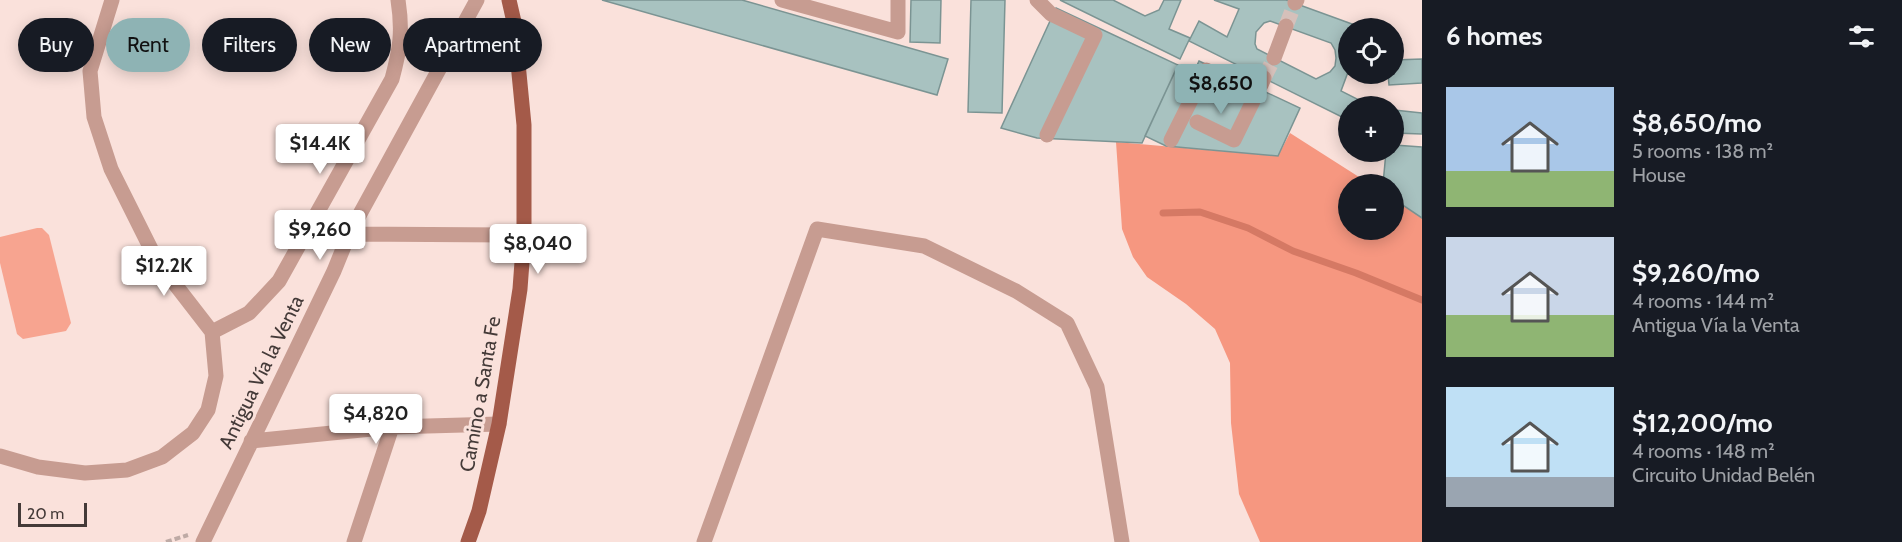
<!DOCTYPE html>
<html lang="en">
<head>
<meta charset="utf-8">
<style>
  :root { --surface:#171b24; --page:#20242c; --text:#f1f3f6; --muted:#9ea1a6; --accent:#8eb3b4 }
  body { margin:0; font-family:Cabin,sans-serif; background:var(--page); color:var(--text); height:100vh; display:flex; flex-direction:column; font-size:22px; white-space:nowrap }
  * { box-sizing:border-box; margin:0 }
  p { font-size:20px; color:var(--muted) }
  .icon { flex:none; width:33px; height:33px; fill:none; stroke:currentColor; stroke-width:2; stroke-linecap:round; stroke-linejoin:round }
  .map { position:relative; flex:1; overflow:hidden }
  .drawer { display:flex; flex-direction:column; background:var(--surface); width:480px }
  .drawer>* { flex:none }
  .hud { position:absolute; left:18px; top:18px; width:570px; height:54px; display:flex; gap:12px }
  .buttons { position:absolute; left:1338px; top:18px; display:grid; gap:12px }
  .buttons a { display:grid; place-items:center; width:66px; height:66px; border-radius:50%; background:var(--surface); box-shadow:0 3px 15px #0003; font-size:30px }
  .scale { position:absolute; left:18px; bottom:15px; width:69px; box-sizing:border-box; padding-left:6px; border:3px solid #443a38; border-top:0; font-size:16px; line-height:21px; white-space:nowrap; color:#443a38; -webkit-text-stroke:4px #fae1db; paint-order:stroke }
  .price { position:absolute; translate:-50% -51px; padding:0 14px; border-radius:6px; background:#fff; color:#222; font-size:20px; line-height:39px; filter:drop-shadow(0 2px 3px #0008) }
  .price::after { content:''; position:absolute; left:50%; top:36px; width:18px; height:14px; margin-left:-9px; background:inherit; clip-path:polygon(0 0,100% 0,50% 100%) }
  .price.current { background:var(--accent); color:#111 }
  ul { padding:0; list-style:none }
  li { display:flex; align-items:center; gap:18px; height:150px; padding:0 24px }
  li span { display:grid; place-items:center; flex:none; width:168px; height:120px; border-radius:0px; color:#555 }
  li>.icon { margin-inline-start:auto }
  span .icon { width:72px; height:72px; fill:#fffc; stroke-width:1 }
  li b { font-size:26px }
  h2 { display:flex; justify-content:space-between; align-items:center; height:72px; padding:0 24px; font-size:26px }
  .tag { padding:0 21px; border-radius:27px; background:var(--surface); box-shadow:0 3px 15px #0003; font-size:21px; line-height:54px }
  .tag.current { background:var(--accent); color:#111 }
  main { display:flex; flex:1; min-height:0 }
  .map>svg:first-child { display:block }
</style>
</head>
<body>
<main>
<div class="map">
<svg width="1422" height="542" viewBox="0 0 1422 542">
  <rect width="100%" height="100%" fill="#fae1db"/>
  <path fill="#f7a490" d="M37,228H42L49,235L71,323L66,331L23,339L17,334L0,263V237Z"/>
  <path fill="#f69780" d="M1290,133L1370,184H1348V230H1394V199L1422,218V542H1260L1239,494L1231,423L1230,363L1215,329L1186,304L1147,277L1133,257L1122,229L1116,142L1278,156Z"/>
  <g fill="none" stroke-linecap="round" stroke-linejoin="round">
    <path stroke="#d57964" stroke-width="7" d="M1163,213L1200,212L1248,228L1293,251L1356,273L1422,300"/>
  </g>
  <path fill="#a8c2c0" stroke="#7b9493" stroke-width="1.5" fill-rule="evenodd" d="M602,0H742L948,59L937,95Z
    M911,0H941L940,43L910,42Z
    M971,0H1005L1002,113L968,112Z
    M1060,0H1113L1145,16L1159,10L1164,0H1181L1169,29L1190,38L1180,59Z
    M1214,0H1286L1363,28H1348V72L1341,91L1361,101L1358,106H1348V120L1189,41L1199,21L1227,37L1239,9ZM1270,21L1331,43L1335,50L1336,58L1335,66L1330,72L1316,79L1257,49L1255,44L1256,32L1264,23Z
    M1056,8L1178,65L1142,143L1037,138L1001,128Z
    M1422,59V83L1389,85L1388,74H1394V60Z
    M1199,61L1300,108L1278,156L1166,146L1145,136L1178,65L1194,72Z
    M1394,110L1422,113V134L1394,133Z
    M1394,145L1422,147V218L1394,199V184H1383L1386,152H1394Z"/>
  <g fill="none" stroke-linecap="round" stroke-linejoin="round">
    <path stroke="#d6c0ba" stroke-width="15" stroke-dasharray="15 8" stroke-linecap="butt" d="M1286,26L1295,3
      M1264,78L1274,58"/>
    <path stroke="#beaaa5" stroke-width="4" stroke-dasharray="6 3" stroke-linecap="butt" d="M166,542L188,535"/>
    <path stroke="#c79c91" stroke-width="15" d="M782,0L898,32V0
      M1037,0L1051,14L1095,35L1047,135
      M1295,3L1297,0
      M1274,58L1286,26
      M1261,85L1264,78
      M1171,140L1206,70L1256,95L1234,140L1197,122
      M349,234L524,235
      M212,332L249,313L279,281L392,79C400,49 403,32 398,0
      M251,441L392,427L499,424
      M0,456L38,467L85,473L127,470L162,457L193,433L208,410L216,376L212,332L157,261L111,169L94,117L90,71L112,0
      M203,542L334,271L349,234L477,0
      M354,542L392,427
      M704,542L817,229L924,246L1016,291L1067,323L1097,387L1122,542"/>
    <path stroke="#a45a49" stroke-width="15" d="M468,542L479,511L499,424L520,289L524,235V125L514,22L509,0"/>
  </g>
  <g text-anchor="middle" stroke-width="6" stroke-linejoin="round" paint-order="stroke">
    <g font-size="20" fill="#443a38" stroke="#fae1db">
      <text transform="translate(261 372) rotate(-64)" y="7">Antigua Vía la Venta</text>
      <text transform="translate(480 394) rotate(-80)" y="7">Camino a Santa Fe</text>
    </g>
  </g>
</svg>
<div class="buttons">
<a><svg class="icon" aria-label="locate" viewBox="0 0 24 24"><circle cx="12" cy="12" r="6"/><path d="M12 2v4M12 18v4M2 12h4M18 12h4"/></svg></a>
<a>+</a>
<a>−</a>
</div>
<div class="scale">20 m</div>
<b class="price current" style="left:1221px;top:115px">$8,650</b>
<b class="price" style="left:320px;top:175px">$14.4K</b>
<b class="price" style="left:320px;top:261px">$9,260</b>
<b class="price" style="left:538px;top:275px">$8,040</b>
<b class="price" style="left:164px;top:297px">$12.2K</b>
<b class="price" style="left:376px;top:445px">$4,820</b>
<div class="hud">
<a class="tag">Buy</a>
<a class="tag current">Rent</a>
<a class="tag">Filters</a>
<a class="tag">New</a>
<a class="tag">Apartment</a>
</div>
</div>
<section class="drawer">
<h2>6 homes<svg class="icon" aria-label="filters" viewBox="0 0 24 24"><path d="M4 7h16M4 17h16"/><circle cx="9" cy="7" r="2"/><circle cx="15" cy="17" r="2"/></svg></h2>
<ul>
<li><span style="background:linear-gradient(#a9c7e8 70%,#8fb573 0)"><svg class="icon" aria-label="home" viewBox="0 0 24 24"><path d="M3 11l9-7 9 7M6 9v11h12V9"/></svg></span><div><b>$8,650/mo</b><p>5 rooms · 138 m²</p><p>House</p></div></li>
<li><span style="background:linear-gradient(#c9d6e8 65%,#8fb573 0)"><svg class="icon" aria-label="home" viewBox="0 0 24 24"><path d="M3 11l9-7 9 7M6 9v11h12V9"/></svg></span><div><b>$9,260/mo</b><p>4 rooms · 144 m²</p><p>Antigua Vía la Venta</p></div></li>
<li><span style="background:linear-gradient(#bfe0f5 75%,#9aa5b1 0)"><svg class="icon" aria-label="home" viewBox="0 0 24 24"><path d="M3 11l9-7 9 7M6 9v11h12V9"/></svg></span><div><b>$12,200/mo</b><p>4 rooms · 148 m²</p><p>Circuito Unidad Belén</p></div></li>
</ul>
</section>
</main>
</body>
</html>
